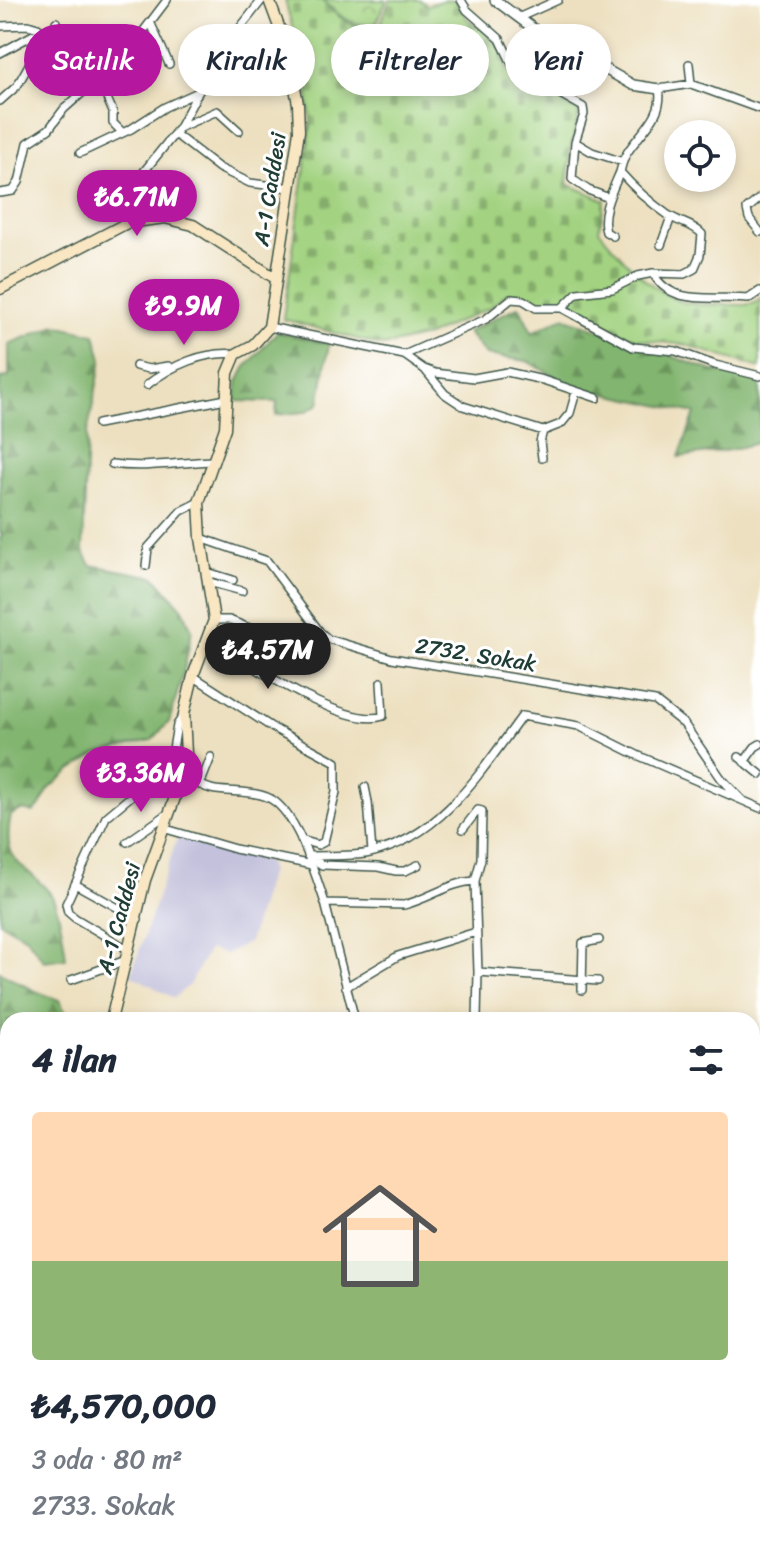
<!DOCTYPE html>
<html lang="tr">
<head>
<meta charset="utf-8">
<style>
  :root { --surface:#fff; --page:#f2f2f3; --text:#1f2937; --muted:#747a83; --line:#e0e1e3; --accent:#b5179e }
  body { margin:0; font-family:Sriracha,sans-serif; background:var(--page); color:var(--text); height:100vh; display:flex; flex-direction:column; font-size:30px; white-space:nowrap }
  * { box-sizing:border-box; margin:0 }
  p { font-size:26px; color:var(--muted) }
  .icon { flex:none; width:44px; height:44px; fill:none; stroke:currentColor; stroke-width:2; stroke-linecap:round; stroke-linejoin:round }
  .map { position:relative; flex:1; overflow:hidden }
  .sheet { position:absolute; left:0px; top:1012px; width:760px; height:536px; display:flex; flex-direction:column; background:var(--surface); border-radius:24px 24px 0 0; box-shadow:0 4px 12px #0003 }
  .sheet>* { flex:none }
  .banner { position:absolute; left:24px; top:24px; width:712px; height:72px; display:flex; gap:16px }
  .fabs { position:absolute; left:664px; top:120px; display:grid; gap:16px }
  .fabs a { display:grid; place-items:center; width:72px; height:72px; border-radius:50%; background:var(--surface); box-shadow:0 4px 12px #0003; font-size:40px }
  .price { position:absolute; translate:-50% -68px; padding:0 18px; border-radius:28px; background:var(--accent); color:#fff; font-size:26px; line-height:52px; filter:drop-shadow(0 2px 4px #0008) }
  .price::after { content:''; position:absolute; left:50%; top:48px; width:24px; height:18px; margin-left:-12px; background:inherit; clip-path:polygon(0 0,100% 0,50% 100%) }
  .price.active { background:#222; color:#fff }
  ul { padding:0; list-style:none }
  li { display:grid; align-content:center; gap:16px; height:424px; padding:0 32px }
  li+li { border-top:2px solid var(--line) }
  li span { display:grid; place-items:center; height:248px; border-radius:8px; color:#555 }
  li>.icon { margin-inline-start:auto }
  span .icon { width:144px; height:144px; fill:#fffc; stroke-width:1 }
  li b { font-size:34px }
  h2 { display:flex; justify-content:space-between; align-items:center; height:96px; padding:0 32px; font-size:34px }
  .pill { padding:0 28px; border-radius:36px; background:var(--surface); box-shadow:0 4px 12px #0003; font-size:28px; line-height:72px }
  .pill.active { background:var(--accent); color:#fff }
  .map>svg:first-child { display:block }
</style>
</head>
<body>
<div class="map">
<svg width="760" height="1548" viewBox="0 0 760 1548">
  <defs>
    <pattern id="forest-firs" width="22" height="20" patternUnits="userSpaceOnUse" patternTransform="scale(2)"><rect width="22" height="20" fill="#82b56f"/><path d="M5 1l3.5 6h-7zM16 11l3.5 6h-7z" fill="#6a945c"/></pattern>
    <pattern id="cemetery-stones" width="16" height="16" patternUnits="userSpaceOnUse" patternTransform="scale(2)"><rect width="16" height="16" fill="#a3d381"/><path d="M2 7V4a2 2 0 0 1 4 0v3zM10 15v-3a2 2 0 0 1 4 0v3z" fill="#84ac6a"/></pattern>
    <pattern id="park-crowns" width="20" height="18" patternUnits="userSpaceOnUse" patternTransform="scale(2)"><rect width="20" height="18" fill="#a3d381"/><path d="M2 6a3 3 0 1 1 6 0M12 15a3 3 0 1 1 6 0" fill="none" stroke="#84ac6a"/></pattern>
  </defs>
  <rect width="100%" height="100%" fill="#fff"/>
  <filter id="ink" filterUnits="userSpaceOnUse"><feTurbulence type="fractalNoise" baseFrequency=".0125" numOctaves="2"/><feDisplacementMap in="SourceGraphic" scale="16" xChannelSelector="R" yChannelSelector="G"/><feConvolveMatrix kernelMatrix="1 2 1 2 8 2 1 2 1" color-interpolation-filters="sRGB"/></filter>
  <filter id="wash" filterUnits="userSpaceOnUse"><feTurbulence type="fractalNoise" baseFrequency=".006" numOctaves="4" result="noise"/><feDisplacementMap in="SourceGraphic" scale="32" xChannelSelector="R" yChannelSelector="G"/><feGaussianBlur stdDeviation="1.8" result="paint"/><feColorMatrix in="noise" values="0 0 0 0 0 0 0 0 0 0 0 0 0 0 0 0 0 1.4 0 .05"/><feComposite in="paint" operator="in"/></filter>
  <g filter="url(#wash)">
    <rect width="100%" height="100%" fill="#ede0c0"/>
    <path fill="#c3c1db" d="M178,836L263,860L269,864L270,872L249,942L226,954L209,949L189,985L174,998L131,975Z"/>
    <path fill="url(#forest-firs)" stroke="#507952" stroke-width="2" d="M519,306L532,332L564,317L710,370L760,380V442L730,450L679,457L695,413L574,387L527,361L486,355L467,332Z
      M56,325L95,334L102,359L87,434L83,551L91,565L155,577L183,609L192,630L184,670L169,722L152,740L99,753L71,770L49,789L39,807L33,812L21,810L11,815C1,865 22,860 49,892C59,904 64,941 66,958L44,961L26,937L0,922V538L3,535L0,532V378L9,377V344Z
      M277,332L329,344L319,404L305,412L276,415L277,402L235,401L238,382L245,368Z
      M0,972L33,990L59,1000L70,1020H8V1060L0,1059Z
      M171,1540H403L405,1548H168Z"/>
    <path fill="url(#cemetery-stones)" stroke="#61885a" stroke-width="2" d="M285,0H322C336,16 358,36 381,23L390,0H419L428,5L444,0H455L467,19L491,35L501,49L508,71L579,112L571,146L567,184L605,200L599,230C619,255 646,287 677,300C692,307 728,304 745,305L755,303L760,298V368L686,345L636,339L590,319L570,299L542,302L509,292L489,308L427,336L383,346L283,319L311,126C309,83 296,42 285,0Z"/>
    <path fill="url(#park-crowns)" stroke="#61885a" stroke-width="2" d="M324,0H386V2L377,22C357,30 336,15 324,0Z"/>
  </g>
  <g filter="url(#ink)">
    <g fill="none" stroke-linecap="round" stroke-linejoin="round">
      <g stroke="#3e5549" stroke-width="10">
        <path id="minor" d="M461,0L467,10L500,39L514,68L583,107L584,114L575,142L572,179L588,190L609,198
          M520,17L558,0
          M151,24L169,64
          M0,26L28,25L38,28L43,33L44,38L17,86L0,101
          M0,53L33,35L54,30L56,22
          M689,64L691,84
          M99,80L113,112V123L122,132
          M181,127L217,111L239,131
          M175,134L219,168L250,183L290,188
          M575,142L592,152L623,162
          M80,153L131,129L165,107L196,93
          M0,193L13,191L19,182L28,143L49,129L64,109L126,54L167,0
          M760,198L747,209L749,218L760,232
          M140,204L143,199L138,179L179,128L206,78L232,38L262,0
          M613,236L606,232C600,213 613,189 620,172
          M661,245L671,217
          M653,273C671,308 716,295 748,299L760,291
          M562,308L633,347L676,351L715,365L760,376
          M269,327L404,355L424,369L435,373L474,378L507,372L543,380L597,398
          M404,355L486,319L511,299L523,300L536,308H562L577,293L612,289L638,276L653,273L684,274L694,269L700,255L702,234C693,224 680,223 668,215C651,203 634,188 620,172C622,165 623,158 627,153C639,133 665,115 659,89L691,84L760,109
          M136,366L149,369L168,366
          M426,371L445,394L463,406L543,431L561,424L570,413L576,392
          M147,385C172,365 204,351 236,354
          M98,424L226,399
          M542,458L540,442L543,431
          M112,464C145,469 180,462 213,461
          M201,538L267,561L320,632L328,639L392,658L655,701L684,724L721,778L742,800
          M146,566L148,548L181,511L199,502
          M207,572L233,580
          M209,582L242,591
          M214,620H229L254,630
          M208,639C244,660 344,730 383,716L381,682
          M233,652L246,653L255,650L260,638
          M193,676L273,728L336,762V792L324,842L318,845L301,840
          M186,754L193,764L195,780C208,793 225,790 242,792C251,793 263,794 271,799C298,815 315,874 325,903L404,905C429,899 450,882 475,881
          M739,757L760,774
          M744,762L755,747L760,744
          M93,773L125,754L168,761
          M200,785L211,757
          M365,787L368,802L372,852
          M105,788L117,783L138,789
          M166,829L235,849L312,865
          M463,829L478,810L482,811L481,859L475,881L478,972L477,1020
          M127,842L169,813
          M308,856C328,855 350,857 370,853C441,838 482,770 522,716L579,726L637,755L760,808
          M310,857L322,865L378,867L396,871H405L418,865
          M75,884L138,919
          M325,903L355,1020
          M129,950L75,918L68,912L66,904L106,817L160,772L172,755L177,725L183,716
          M478,972L598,981
          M71,980L126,960
          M346,987L398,956L476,932
          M582,990L583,943L599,940
          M553,1020L564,1018L567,1020
          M0,1103L8,1114
          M752,1387L760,1389
          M752,1468H760
          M470,1540L473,1548"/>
      </g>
      <g stroke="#3e5549" stroke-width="12">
        <path id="tertiary" d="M495,0L554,44L577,53L633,85L659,89"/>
      </g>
      <g stroke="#3e5549" stroke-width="13">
        <path id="secondary" d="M0,289L127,223L165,218L193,225L275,278
          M111,1020L145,880L181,781L186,754L184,714L193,676L214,620L201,538L199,502L225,428L228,373L236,354L253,345L269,327L299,131L298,104L288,51L269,0
          M0,1499L8,1513
          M0,1530L10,1548
          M23,1540L28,1548
          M99,1548L105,1540
          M111,1548L117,1540"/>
      </g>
      <use href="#minor" stroke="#fff" stroke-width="7"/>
      <use href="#tertiary" stroke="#fff" stroke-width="9"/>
      <use href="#secondary" stroke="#f9e7c3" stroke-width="10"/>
    </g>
  </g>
  <g text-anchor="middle" stroke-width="6" stroke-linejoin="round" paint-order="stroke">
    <g font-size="22" fill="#1f3d34" stroke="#fff">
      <text transform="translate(269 189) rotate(-81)" y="8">A-1 Caddesi</text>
      <text transform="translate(476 654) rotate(9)" y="8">2732. Sokak</text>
      <text transform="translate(118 918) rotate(-75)" y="8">A-1 Caddesi</text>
    </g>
  </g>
</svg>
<div class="fabs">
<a><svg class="icon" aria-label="locate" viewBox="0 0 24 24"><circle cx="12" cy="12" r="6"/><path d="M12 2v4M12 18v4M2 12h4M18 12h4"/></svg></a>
</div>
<b class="price" style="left:137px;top:238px">₺6.71M</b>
<b class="price" style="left:184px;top:347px">₺9.9M</b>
<b class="price active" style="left:268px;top:691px">₺4.57M</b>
<b class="price" style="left:141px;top:814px">₺3.36M</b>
<div class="banner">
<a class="pill active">Satılık</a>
<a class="pill">Kiralık</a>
<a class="pill">Filtreler</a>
<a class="pill">Yeni</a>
</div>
<section class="sheet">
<h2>4 ilan<svg class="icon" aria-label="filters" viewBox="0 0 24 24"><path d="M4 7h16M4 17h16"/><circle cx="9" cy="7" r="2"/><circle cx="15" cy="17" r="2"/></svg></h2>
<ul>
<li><span style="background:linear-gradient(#ffd9b3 60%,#8fb573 0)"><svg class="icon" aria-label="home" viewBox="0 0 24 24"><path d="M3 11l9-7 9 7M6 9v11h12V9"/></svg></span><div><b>₺4,570,000</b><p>3 oda · 80 m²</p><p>2733. Sokak</p></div></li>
</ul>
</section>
</div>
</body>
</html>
